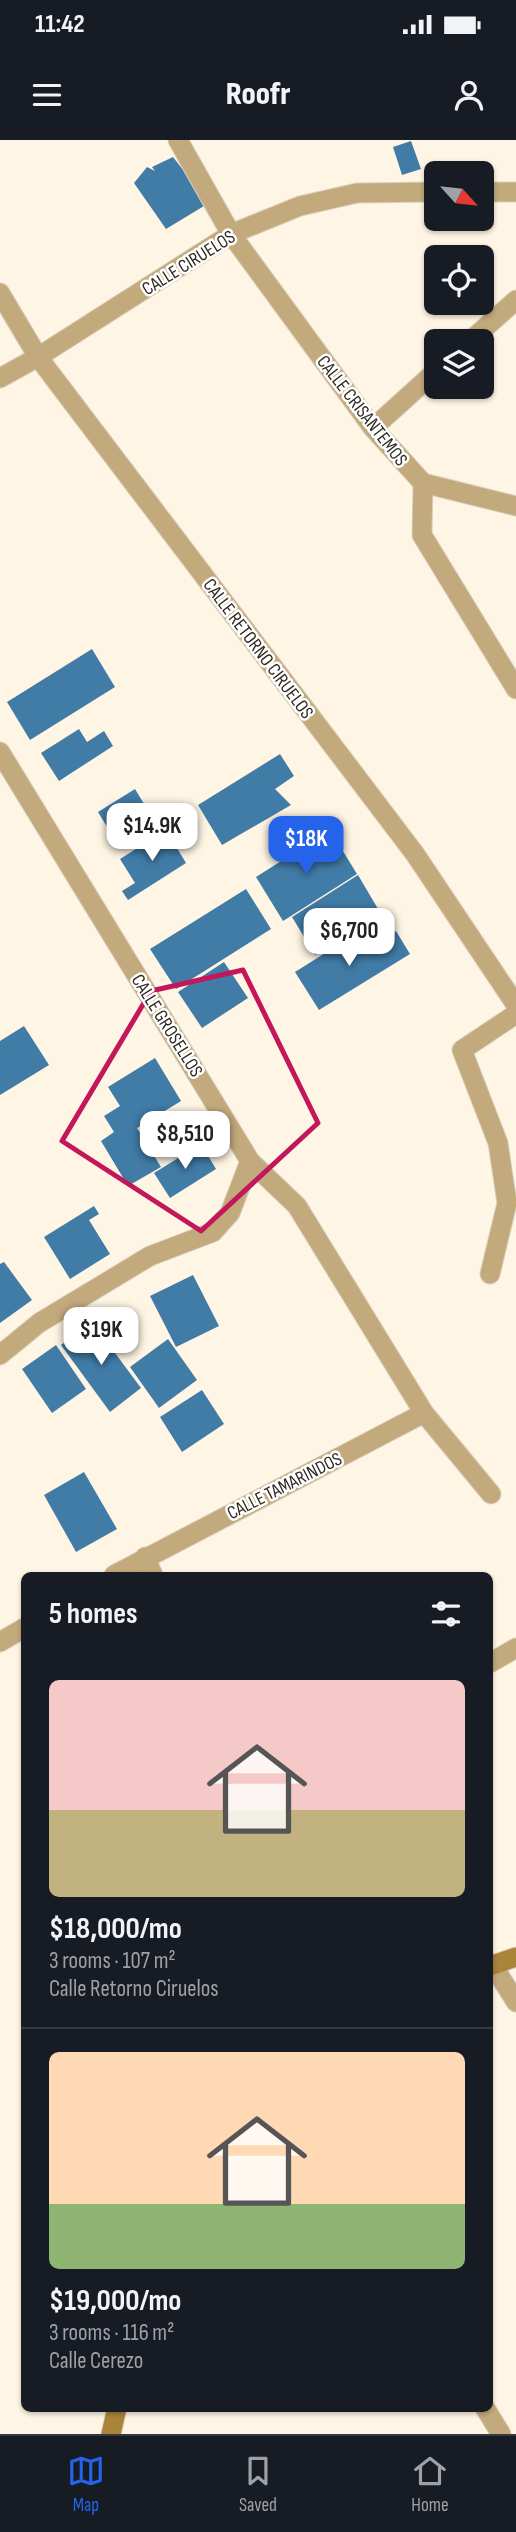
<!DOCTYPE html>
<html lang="en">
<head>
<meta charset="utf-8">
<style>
  :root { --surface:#171b24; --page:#242831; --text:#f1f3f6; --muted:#9ea1a6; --line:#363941; --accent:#2563eb }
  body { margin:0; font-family:"Sofia Sans Condensed",sans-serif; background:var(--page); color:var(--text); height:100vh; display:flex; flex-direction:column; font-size:26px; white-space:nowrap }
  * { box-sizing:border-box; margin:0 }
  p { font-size:23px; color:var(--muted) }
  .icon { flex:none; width:38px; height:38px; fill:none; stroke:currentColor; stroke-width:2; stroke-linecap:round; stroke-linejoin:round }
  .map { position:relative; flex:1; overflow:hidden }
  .side { position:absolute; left:21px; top:1432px; width:472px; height:840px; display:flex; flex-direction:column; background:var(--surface); border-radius:10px; box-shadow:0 2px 5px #0004 }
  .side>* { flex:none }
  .needle { width:46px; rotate:117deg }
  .fabs { position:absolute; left:424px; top:21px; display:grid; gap:14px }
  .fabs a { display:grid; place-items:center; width:70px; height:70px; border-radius:10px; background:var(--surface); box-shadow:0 2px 5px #0004; font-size:35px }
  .price { position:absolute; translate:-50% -60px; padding:0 16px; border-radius:14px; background:#fff; color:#222; font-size:23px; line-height:46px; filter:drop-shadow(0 2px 4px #0008) }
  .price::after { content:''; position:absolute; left:50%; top:42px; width:21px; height:16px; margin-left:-10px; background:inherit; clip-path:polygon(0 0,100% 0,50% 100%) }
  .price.on { background:var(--accent); color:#fff }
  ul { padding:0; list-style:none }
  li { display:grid; align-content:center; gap:14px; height:371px; padding:0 28px }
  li+li { border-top:2px solid var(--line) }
  li span { display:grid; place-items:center; height:217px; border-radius:10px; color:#555 }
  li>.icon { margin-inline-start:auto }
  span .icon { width:126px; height:126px; fill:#fffc; stroke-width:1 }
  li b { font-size:30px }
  h2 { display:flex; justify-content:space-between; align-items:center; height:84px; padding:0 28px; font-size:30px }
  .status { display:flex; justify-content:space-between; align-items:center; height:49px; padding:0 35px; background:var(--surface); direction:ltr }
  .status svg { height:19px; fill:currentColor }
  header { display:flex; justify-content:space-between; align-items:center; height:91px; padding:0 28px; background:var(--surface); font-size:32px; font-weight:800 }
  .tab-bar { display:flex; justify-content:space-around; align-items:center; height:98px; border-top:2px solid var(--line); background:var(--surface); font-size:19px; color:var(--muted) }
  .tab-bar a { display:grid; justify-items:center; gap:4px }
  .tab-bar .on { color:var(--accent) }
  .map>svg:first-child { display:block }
</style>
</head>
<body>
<div class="status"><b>11:42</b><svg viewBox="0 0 49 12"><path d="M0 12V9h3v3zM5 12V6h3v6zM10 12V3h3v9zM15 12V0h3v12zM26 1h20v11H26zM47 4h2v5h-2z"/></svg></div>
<header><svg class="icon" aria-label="menu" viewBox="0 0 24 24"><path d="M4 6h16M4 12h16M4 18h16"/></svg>Roofr<svg class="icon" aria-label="person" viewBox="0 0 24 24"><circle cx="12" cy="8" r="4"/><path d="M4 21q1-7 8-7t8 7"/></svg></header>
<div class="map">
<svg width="516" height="2294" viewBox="0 0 516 2294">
  <rect width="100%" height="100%" fill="#fff5e4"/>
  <path fill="#417ca7" d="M411,1L421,29L402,35L393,7Z
    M173,17L205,58L204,66L166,89L134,43L147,27L155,31L152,27Z
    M92,509L115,547L30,600L7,562Z
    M79,589L87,602L104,591L113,606L59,641L41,613Z
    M280,614L294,636L275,649L291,665L222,705L198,665Z
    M135,649L152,677L115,700L98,672Z
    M166,690L186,723L128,760L122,751L135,743L120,719Z
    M330,690L357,734L283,781L256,737Z
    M358,735L381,774L315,815L292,777Z
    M246,749L271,789L176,849L150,809Z
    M396,791L410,814L319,870L295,832L349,798L359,814Z
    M224,822L248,858L202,888L178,852Z
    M24,886L49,925L0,955V901Z
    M155,918L181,961L137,988L161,1027L128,1046L101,1001L114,992L104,976L120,966L108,947Z
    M201,1004L216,1029L170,1058L154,1033Z
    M94,1066L99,1074L89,1080L110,1114L70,1139L44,1097Z
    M4,1122L32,1160L0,1183V1124Z
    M193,1135L219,1186L176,1207L150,1156Z
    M92,1182L141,1248L110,1272L61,1205Z
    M168,1199L197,1240L159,1268L130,1227Z
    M56,1205L86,1249L52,1273L22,1229Z
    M202,1250L224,1284L182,1312L160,1277Z
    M84,1332L117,1389L76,1412L44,1355Z"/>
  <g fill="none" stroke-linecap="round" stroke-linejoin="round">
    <g stroke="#d9d0c1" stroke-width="21">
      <path id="minor" d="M178,0L231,94L373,288L423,343L422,395L516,549
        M481,52H516
        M0,153L38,217L415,714L516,865
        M470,201L516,160
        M0,238L38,217L231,94L300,66L357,53L436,52
        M373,288L436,231
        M423,343L516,366
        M0,612L250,1021L297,1066L424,1273L491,1354
        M490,1134L507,1063L498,1003L462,910L516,874
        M0,1215L39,1183L150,1116L213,1092L230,1073L250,1021
        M145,1417L153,1435
        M114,1435L424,1273
        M0,1502L24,1488
        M490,1523L516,1508
        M492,1824L516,1862
        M485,2268L501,2294"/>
    </g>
    <g stroke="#d9d0c1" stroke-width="21">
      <path id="secondary" d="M490,1826L516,1817
        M111,2294L117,2268"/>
    </g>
    <use href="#minor" stroke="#c3aa7c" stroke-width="19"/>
    <use href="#secondary" stroke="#aa8439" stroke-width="19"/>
  </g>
  <path fill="none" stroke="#c2185b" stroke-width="5" stroke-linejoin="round" d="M243,830L318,983L201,1091L62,1001L151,851Z"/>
  <g text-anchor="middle" stroke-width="5" stroke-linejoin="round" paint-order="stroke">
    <g font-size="19" fill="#2e2921" stroke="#fff">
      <text transform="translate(188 122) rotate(-32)" y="7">CALLE CIRUELOS</text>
      <text transform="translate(363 270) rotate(52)" y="7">CALLE CRISANTEMOS</text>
      <text transform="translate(259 508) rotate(53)" y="7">CALLE RETORNO CIRUELOS</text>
      <text transform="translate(168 885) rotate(58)" y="7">CALLE GROSELLOS</text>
      <text transform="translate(284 1345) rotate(-27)" y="7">CALLE TAMARINDOS</text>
    </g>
  </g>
</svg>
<div class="fabs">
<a><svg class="needle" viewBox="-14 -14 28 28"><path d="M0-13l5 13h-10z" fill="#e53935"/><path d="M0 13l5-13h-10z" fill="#9ea1a6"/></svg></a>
<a><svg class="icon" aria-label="locate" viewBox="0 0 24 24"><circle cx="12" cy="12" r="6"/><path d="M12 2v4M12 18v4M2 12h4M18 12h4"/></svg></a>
<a><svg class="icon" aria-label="layers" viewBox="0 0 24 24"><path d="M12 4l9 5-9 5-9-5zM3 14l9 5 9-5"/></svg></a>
</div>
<b class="price" style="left:152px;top:723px">$14.9K</b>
<b class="price on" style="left:306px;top:736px">$18K</b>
<b class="price" style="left:349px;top:828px">$6,700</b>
<b class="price" style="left:185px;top:1031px">$8,510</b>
<b class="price" style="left:101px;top:1227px">$19K</b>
<section class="side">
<h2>5 homes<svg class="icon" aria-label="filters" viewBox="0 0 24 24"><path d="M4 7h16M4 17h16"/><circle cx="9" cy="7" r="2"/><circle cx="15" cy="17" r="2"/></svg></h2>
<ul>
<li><span style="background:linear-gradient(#f6c9c9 60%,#c2b280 0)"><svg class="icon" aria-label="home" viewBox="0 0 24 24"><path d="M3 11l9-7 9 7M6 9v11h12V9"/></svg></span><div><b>$18,000/mo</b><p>3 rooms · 107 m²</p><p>Calle Retorno Ciruelos</p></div></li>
<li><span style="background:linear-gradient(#ffd9b3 70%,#8fb573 0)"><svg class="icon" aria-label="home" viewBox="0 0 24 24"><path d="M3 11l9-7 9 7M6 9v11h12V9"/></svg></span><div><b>$19,000/mo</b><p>3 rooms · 116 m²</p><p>Calle Cerezo</p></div></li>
</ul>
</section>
</div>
<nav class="tab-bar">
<a class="on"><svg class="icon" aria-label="map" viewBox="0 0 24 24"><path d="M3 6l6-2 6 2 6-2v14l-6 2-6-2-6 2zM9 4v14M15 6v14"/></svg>Map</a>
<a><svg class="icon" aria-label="saved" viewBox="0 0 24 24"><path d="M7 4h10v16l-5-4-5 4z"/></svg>Saved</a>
<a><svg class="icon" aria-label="home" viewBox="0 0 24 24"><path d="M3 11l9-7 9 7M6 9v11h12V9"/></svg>Home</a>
</nav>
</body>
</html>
